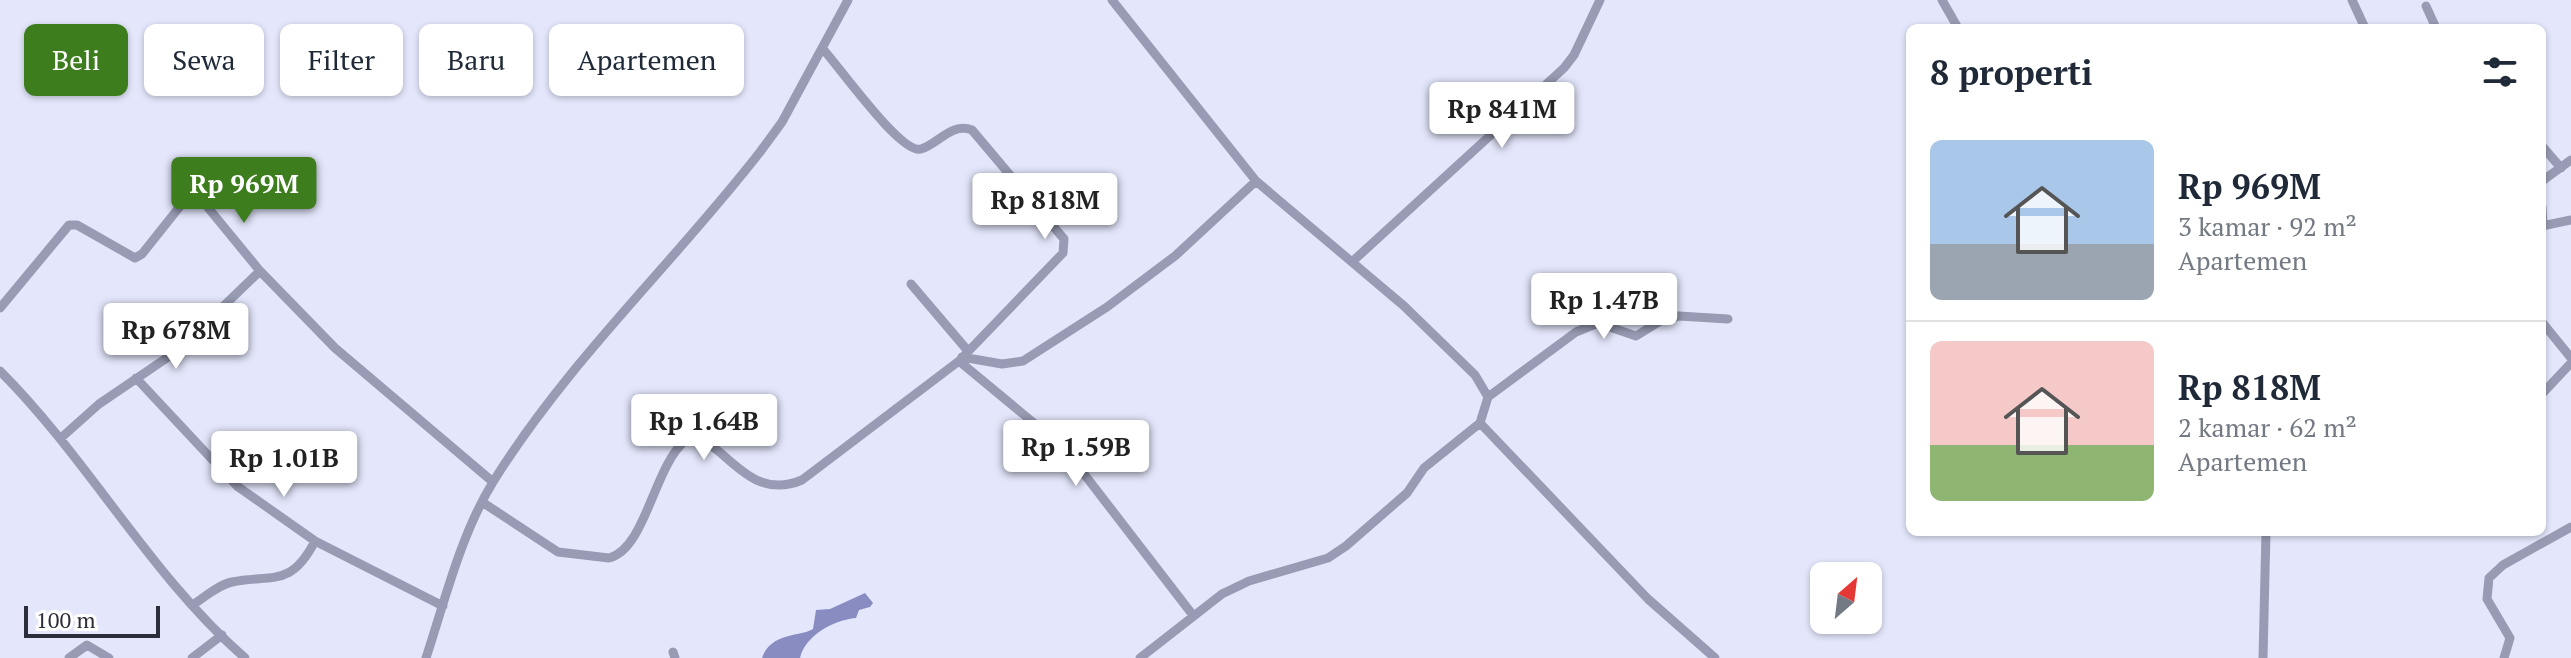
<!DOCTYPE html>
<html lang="id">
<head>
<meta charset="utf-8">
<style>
  :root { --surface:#fff; --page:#f6f6f7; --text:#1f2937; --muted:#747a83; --line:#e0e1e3; --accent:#3d7d1d }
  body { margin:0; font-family:"PT Serif",serif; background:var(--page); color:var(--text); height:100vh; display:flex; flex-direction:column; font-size:30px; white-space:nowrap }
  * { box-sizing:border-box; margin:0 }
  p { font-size:26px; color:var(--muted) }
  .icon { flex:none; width:44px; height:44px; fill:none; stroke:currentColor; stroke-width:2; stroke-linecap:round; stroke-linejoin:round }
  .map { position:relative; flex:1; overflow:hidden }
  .sheet { position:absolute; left:1906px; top:24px; width:640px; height:512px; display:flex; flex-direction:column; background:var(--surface); border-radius:12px; box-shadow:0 2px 6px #0004 }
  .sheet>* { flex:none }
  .hud { position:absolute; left:24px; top:24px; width:760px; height:72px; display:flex; gap:16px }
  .needle { width:52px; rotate:28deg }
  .tools { position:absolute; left:1810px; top:562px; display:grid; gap:16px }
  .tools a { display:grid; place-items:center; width:72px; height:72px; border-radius:12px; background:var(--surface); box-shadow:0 2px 6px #0004; font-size:40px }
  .scale { position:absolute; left:24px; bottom:20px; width:136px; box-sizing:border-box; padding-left:8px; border:4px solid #2c2d3a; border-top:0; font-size:22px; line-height:28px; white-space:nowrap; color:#2c2d3a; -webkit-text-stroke:6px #fff; paint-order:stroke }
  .price { position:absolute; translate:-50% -68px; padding:0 18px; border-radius:8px; background:#fff; color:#222; font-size:26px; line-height:52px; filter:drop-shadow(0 2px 4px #0008) }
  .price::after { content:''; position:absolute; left:50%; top:48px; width:24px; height:18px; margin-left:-12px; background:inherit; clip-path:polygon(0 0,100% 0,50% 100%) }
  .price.active { background:var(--accent); color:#fff }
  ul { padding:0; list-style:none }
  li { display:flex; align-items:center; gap:24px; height:200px; padding:0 24px }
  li+li { border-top:2px solid var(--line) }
  li span { display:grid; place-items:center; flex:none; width:224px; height:160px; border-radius:12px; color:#555 }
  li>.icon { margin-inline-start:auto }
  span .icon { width:96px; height:96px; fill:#fffc; stroke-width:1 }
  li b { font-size:34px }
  h2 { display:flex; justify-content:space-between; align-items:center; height:96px; padding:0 24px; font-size:34px }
  .pill { padding:0 28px; border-radius:12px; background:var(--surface); box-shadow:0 2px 6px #0004; font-size:28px; line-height:72px }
  .pill.active { background:var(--accent); color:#fff }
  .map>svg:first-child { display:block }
</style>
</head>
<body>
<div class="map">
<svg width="2571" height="658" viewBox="0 0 2571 658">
  <rect width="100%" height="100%" fill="#e4e7fc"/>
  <path fill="#888cc0" d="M865,593L873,603L870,607L859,610L856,618C833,620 805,636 800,658H762C771,632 800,637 813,629L816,610L830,609Z"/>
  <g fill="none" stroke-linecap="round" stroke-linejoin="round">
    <path stroke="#989bb3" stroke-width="9" d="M1112,0L1256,181L1404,306L1475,375L1488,397L1480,423L1424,468L1407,493L1346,546L1328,558L1249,581L1222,594L1140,658
      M1942,0L1958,28
      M2352,0L2365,28
      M2426,6L2436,28
      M2542,146L2561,168
      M2542,181L2571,160
      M2542,207L2543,225
      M2542,226L2571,220
      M1353,261L1564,68L1574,55L1600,0
      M911,284L968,351
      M0,308L69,225H77L135,258L142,254L189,195L196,193L260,271L335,348L493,482
      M2542,322L2571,358
      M962,357L1002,364L1023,361L1107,307L1175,256L1256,181
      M959,361L1064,448L1192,614
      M0,371C89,460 150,575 245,658
      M136,378L237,486L315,541L443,606
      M2542,394L2571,363
      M1488,397L1576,332L1598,323L1636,336L1662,320L1679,316L1728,319
      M1480,423L1648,599L1715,658
      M62,437L99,404L177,351L260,271
      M482,502L558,552L609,558C646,549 654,465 686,440C722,430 743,505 802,480L959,361L1063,253L1064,239L972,130C952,122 938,144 921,149C901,155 838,65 822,48
      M194,604C206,596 218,585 232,582C272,574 291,588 315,541
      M673,652L675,658
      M69,658L87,645L109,658
      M192,658L222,635
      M426,658C445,600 461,534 493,482C568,361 673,264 760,152L782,122L848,0
      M2263,658L2266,532
      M2504,658L2510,638L2487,599L2489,578L2503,565L2571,527"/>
  </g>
</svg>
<div class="tools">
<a><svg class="needle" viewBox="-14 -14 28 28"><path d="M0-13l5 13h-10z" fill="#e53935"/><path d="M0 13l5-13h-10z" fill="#747a83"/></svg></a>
</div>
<div class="scale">100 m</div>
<b class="price" style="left:1502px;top:150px">Rp 841M</b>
<b class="price active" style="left:244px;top:225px">Rp 969M</b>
<b class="price" style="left:1045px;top:241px">Rp 818M</b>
<b class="price" style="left:1604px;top:341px">Rp 1.47B</b>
<b class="price" style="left:176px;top:371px">Rp 678M</b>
<b class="price" style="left:704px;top:462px">Rp 1.64B</b>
<b class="price" style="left:1076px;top:488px">Rp 1.59B</b>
<b class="price" style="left:284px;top:499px">Rp 1.01B</b>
<div class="hud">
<a class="pill active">Beli</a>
<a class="pill">Sewa</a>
<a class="pill">Filter</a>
<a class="pill">Baru</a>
<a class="pill">Apartemen</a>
</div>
<section class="sheet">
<h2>8 properti<svg class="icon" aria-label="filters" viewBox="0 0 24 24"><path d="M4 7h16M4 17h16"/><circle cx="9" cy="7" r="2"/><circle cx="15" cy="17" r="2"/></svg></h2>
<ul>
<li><span style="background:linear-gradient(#a9c7e8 65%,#9aa5b1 0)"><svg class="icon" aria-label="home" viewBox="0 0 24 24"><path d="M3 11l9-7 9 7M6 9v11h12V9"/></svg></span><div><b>Rp 969M</b><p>3 kamar · 92 m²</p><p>Apartemen</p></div></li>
<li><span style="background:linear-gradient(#f6c9c9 65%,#8fb573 0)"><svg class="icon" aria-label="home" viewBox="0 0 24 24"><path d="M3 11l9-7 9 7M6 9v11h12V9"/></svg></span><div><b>Rp 818M</b><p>2 kamar · 62 m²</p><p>Apartemen</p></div></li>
</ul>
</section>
</div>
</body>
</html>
